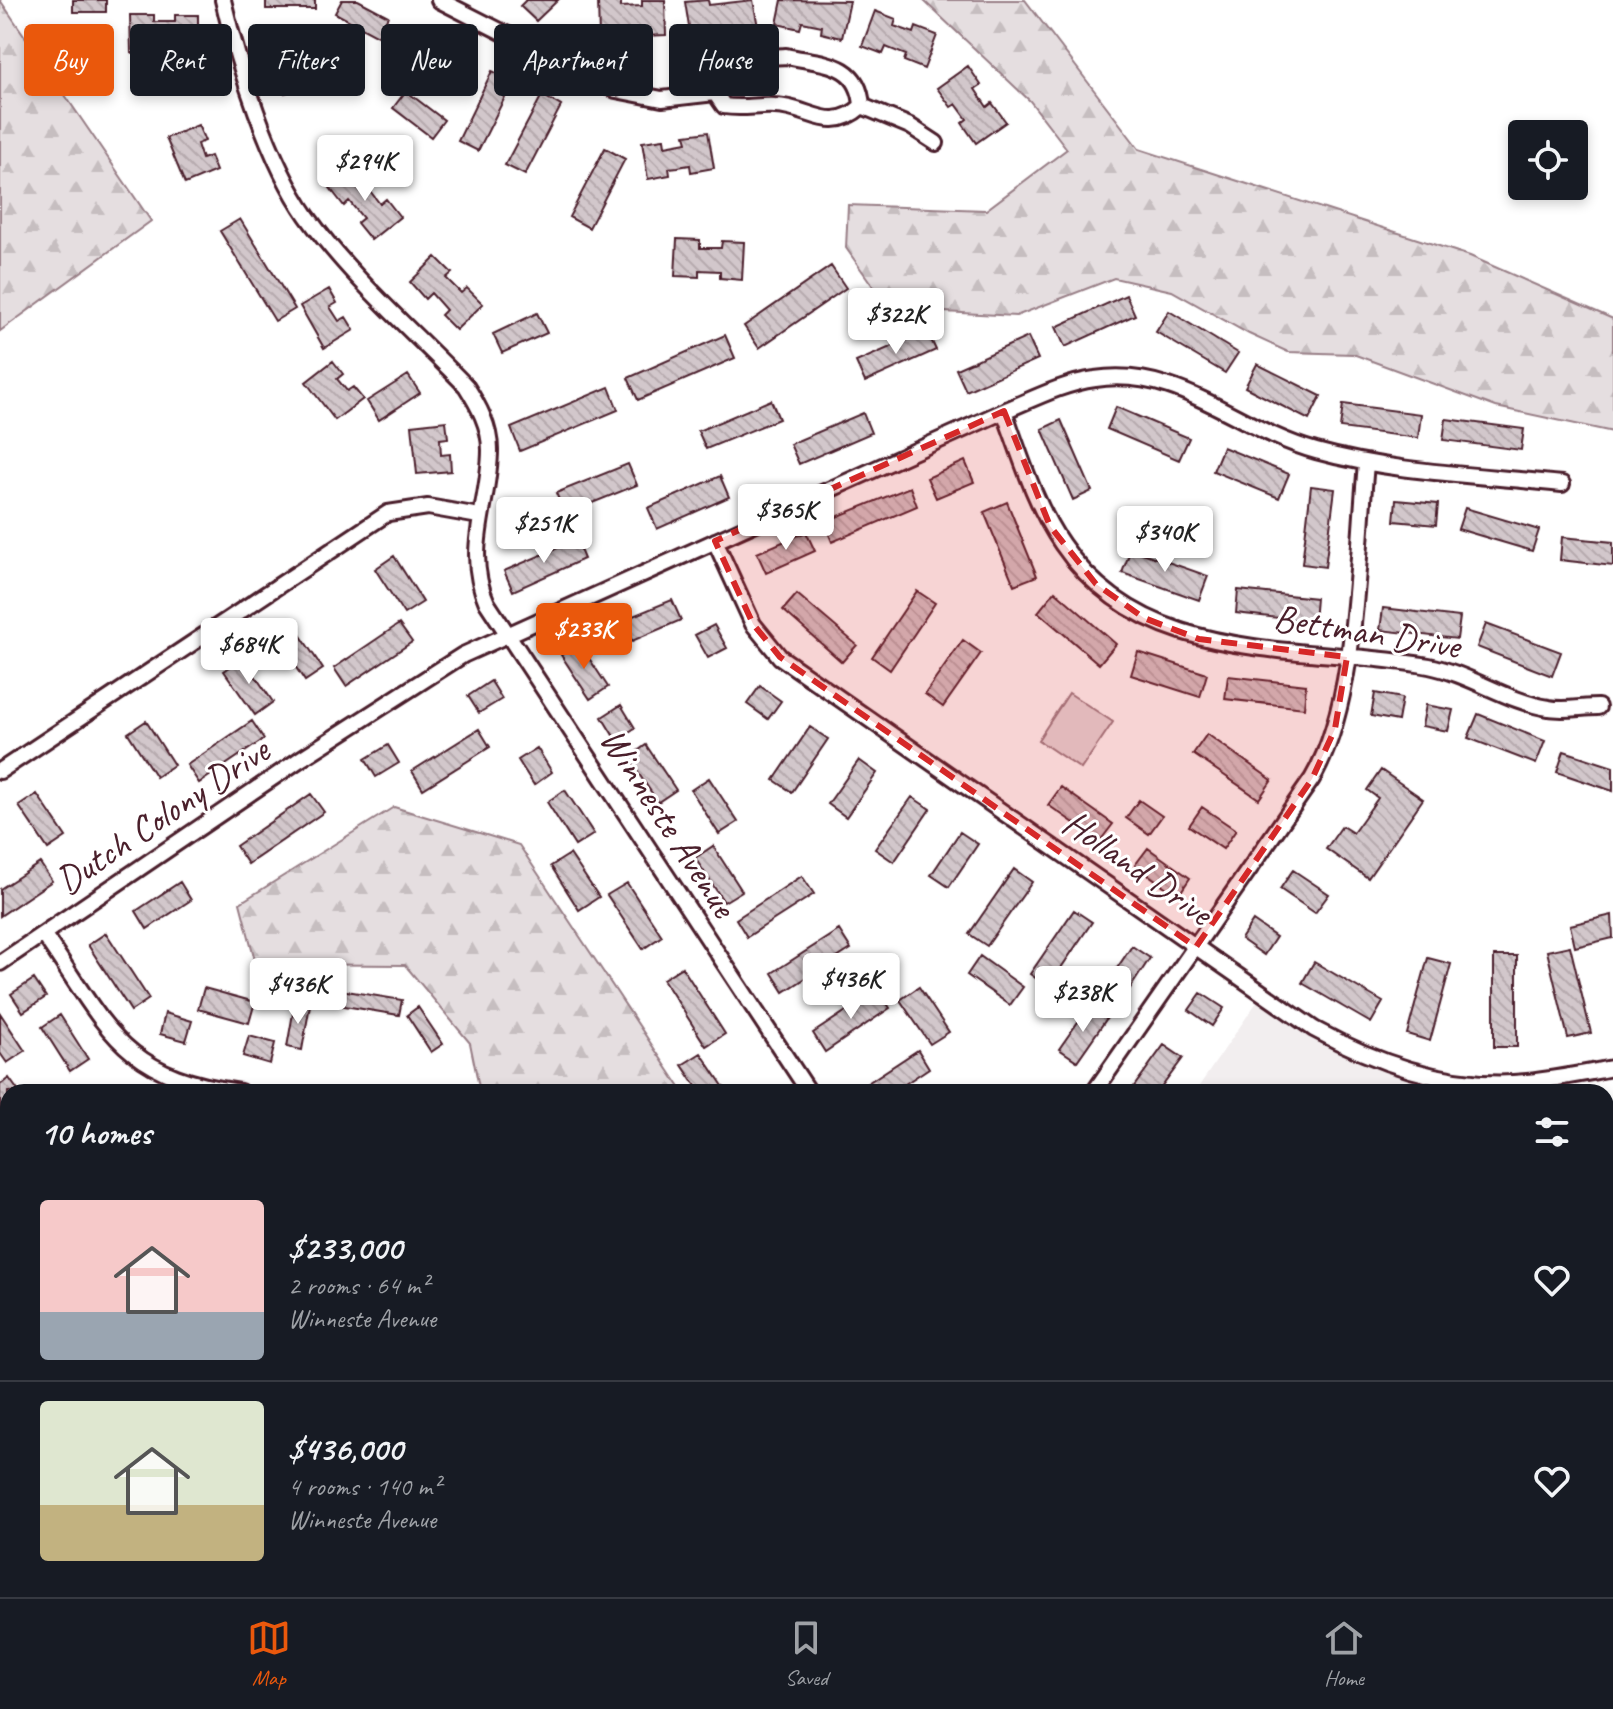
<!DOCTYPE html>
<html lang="en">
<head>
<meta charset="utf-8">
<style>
  :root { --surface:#171b24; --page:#20242c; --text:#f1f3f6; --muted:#9ea1a6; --line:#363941; --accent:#ea580c }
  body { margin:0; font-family:Caveat,sans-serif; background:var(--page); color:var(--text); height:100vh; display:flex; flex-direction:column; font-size:30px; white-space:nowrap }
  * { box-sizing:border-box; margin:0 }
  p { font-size:26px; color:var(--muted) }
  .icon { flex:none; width:44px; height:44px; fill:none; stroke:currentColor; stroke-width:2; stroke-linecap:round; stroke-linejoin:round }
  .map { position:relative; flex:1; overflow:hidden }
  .panel { position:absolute; left:0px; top:1084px; width:1614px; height:514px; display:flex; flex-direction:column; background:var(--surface); border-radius:24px 24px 0 0; box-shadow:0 4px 12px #0003 }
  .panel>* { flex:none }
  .top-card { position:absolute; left:24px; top:24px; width:800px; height:72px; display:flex; gap:16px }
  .tools { position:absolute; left:1508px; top:120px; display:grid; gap:16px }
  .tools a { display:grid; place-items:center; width:80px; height:80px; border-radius:8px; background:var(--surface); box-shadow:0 4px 12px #0003; font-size:40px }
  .price { position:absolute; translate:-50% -68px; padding:0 18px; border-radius:8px; background:#fff; color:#222; font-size:26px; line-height:52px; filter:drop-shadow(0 2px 4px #0008) }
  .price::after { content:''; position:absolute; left:50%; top:48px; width:24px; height:18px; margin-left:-12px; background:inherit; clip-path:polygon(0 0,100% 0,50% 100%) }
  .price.current { background:var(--accent); color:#fff }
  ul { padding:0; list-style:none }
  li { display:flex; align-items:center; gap:24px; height:200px; padding:0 40px }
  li+li { border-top:2px solid var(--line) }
  li span { display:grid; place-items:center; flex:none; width:224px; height:160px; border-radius:8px; color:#555 }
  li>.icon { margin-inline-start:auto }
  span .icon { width:96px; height:96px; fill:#fffc; stroke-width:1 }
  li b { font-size:34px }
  h2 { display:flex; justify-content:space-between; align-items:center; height:96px; padding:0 40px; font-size:34px }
  .chip { padding:0 28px; border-radius:8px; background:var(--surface); box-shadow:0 4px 12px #0003; font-size:28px; line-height:72px }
  .chip.current { background:var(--accent); color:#fff }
  .dock { display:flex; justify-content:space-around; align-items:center; height:112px; border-top:2px solid var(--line); background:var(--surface); font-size:22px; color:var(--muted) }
  .dock a { display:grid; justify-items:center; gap:4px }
  .dock .current { color:var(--accent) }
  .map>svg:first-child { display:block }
</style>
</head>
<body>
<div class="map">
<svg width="1613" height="1597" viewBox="0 0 1613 1597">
  <defs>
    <pattern id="forest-firs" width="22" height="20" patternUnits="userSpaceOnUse" patternTransform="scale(2)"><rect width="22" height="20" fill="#e5dee0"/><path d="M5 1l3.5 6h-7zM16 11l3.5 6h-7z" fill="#c6bec0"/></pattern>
    <pattern id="building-back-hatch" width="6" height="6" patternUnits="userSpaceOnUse" patternTransform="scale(2)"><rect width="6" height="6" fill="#d2c7cb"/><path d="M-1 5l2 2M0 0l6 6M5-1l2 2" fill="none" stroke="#b6aaae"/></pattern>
  </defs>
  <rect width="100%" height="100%" fill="#fff"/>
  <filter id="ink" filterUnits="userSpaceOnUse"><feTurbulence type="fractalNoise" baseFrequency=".0125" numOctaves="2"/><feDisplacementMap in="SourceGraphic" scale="16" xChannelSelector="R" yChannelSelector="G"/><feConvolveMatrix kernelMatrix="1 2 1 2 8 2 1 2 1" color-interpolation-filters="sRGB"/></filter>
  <g filter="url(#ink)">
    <path fill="#f2eeef" d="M1263,993L1314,1029L1415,1072L1525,1083V1092H1195Z
      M1151,1590H1511L1510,1597H1159Z"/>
    <path fill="#e5dee0" stroke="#987e86" stroke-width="2" d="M1069,693L1113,722L1081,769L1038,740Z"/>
    <path fill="url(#forest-firs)" stroke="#987e86" stroke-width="2" d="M0,0L151,221L0,331Z
      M923,0H1025L1139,149L1470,256L1613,319V432L1496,407L1353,354L1288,352L1249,334L1172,291L1114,278L1016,316L889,309L846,248L848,205L986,210L1067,149L1030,101Z
      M394,807L519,845L683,1092H480L470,1043L405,965L256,964L240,903Z
      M0,1164L8,1169V1554H0Z
      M37,1590H882L887,1597H38Z
      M910,1590H1009L1014,1597H899Z"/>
    <path fill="url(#building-back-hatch)" stroke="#4a1f2b" stroke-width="2" d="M73,0H106V12H73Z
      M266,0H315V9H266Z
      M342,0H358L388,16L378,36L335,13Z
      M526,0H558L536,21L520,6Z
      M598,0H621V7L642,6V0H665L666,35L644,36V29L622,30V37L599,38Z
      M708,0L709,5L753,0L758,27L736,31L735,24L713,28L714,35L691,39L685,2Z
      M782,0L850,1L842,38L821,33L822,26L802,22L800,29L777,24Z
      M875,11L896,19L894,26L914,33L916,27L937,35L924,69L904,61L906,55L886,47L883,54L862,46Z
      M130,15H154V22H175V15H198V53H176V45L154,46L155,53H131Z
      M416,30L434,43L406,83L388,71Z
      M290,39L306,86L285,93L269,47Z
      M968,66L981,85L975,89L987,107L992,103L1006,122L976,143L962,123L967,119L964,115L956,104L951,107L937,88Z
      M492,71L513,81L478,151L458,141Z
      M406,91L444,120L431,137L393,108Z
      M542,95L561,106L525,175L505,165Z
      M198,125L205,141L197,144L202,159L210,156L216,171L185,184L166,138Z
      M708,132L714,168L691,172L690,165L678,167L669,168L670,175L648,179L642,142L664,139L665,146L687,142L685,135Z
      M605,148L625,159L589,228L569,217Z
      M359,165L373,182L367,187L380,204L386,199L400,217L371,240L357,223L363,218L349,201L344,206L330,188Z
      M240,219L295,309L275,321L220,231Z
      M677,239L700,240V248H721L722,241L744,242L742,280L720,278V271L699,270V277L675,276Z
      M436,257L452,273L446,278L461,293L467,288L483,304L456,330L441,315L446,310L431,293L425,299L410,282Z
      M831,266L846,288L759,348L744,326Z
      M329,289L337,303L330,307L339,321L346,317L354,330L324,348L300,306Z
      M1126,295L1135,315L1065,347L1056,327Z
      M1169,311L1238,353L1225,373L1156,332Z
      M537,313L547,333L502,353L493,334Z
      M927,331L936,350L865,382L856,362Z
      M725,335L735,358L638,400L628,378Z
      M1028,337L1038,359L966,391L956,369Z
      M333,361L343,374L337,379L347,391L353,387L363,399L335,420L306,382Z
      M1257,364L1321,396L1309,420L1245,387Z
      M408,375L420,393L379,420L367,401Z
      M609,387L618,410L520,451L511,428Z
      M771,400L779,419L706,449L698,431Z
      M1343,404L1421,414L1418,438L1340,428Z
      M1116,407L1189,438L1179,460L1107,429Z
      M863,413L871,433L799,464L790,444Z
      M1446,419L1524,429L1521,450L1443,440Z
      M1061,420L1092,491L1073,500L1042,429Z
      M446,421L448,438L440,439L441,455L450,454L451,471L417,474L412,425Z
      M1223,447L1289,474L1279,498L1213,471Z
      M965,461L974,482L936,498L927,478Z
      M628,464L637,485L565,514L556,493Z
      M720,476L729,497L657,529L648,508Z
      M1311,486L1335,489L1325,567L1302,564Z
      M910,487L917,506L832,542L824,522Z
      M1396,500L1438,504L1436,525L1394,521Z
      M1007,502L1037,576L1014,585L984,512Z
      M1465,508L1539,530L1532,551L1458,529Z
      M806,532L815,551L766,573L757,553Z
      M1562,537L1613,542V566L1560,560Z
      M576,540L584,559L513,591L504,571Z
      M1131,549L1208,576L1199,600L1122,573Z
      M394,556L423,602L404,614L375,569Z
      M1238,590L1316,598L1314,622L1236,613Z
      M917,591L935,603L890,670L872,657Z
      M1055,591L1116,644L1099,664L1038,612Z
      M797,594L857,645L842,662L783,610Z
      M672,600L681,620L632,641L623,620Z
      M1383,608L1460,617L1457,639L1380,630Z
      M293,624L323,669L305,681L275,636Z
      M399,624L412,642L346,686L334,668Z
      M1486,624L1561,652L1552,676L1477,647Z
      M714,625L727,648L708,658L695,635Z
      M963,640L981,653L943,707L925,694Z
      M579,643L608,687L590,699L561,655Z
      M1138,652L1207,674L1200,697L1131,675Z
      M243,658L273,702L255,715L224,671Z
      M1228,676L1306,685L1304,708L1225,699Z
      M491,681L502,699L479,713L468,696Z
      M760,686L781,701L768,719L747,704Z
      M1375,693L1402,698L1398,721L1371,716Z
      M621,705L635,728L616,740L602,717Z
      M1426,705L1453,710L1448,731L1422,726Z
      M1478,714L1545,741L1536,764L1468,738Z
      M146,721L174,765L156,777L128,733Z
      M252,721L264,739L199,783L187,765Z
      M810,727L828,739L792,792L774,780Z
      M479,729L490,747L423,789L412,771Z
      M1207,734L1272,780L1259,799L1193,754Z
      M388,745L399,763L376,777L365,759Z
      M646,745L676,790L658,802L628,758Z
      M537,748L552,772L534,785L518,760Z
      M1564,751L1613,767V791L1557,772Z
      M859,760L877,773L846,817L828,804Z
      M1381,770L1423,799L1368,878L1326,849L1342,826L1353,833L1378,798L1367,790Z
      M709,778L738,822L719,834L691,790Z
      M1061,787L1113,824L1100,841L1048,805Z
      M565,790L594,834L575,846L547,802Z
      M37,794L66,837L48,849L19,806Z
      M311,794L324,812L248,864L236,846Z
      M912,797L930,809L894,862L875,849Z
      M1139,800L1162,816L1149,834L1126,818Z
      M1202,807L1236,830L1223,849L1189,826Z
      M960,832L978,844L949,887L931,875Z
      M713,846L742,891L724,902L695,858Z
      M1148,848L1190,878L1178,896L1135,865Z
      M570,854L599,897L579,910L551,866Z
      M40,863L52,881L0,916V889Z
      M1014,869L1032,882L987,946L969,934Z
      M1293,870L1329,894L1315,913L1280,889Z
      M802,876L814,894L747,937L736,919Z
      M180,882L191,900L147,929L136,911Z
      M627,883L662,936L643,949L607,895Z
      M1074,910L1092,922L1048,987L1030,974Z
      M1612,915L1613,938L1575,947L1570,925Z
      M1253,921L1276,937L1264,955L1241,939Z
      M839,930L851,949L784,992L772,973Z
      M106,933L149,999L131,1011L88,945Z
      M1132,946L1150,958L1121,1002L1103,989Z
      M1570,946L1591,1033L1568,1038L1547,951Z
      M980,956L1023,987L1010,1005L967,975Z
      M1494,956H1517V1047H1494Z
      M1428,958L1451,964L1430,1041L1407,1034Z
      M1314,962L1383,1002L1371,1023L1302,983Z
      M682,967L725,1034L706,1046L663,979Z
      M34,979L46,997L23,1012L11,994Z
      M316,986L402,1000L399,1015L314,1001Z
      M919,987L949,1032L930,1044L900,1000Z
      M204,988L255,1002L249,1023L198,1009Z
      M878,990L890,1008L825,1052L813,1033Z
      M1201,993L1224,1008L1212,1026L1189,1010Z
      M295,1002L310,1005L302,1050L287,1047Z
      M1089,1006L1107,1018L1077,1061L1059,1049Z
      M418,1007L443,1044L431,1052L407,1015Z
      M0,1013L25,1051L7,1063L0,1053Z
      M165,1013L192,1021L186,1041L160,1034Z
      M60,1015L88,1059L70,1071L42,1027Z
      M249,1036L275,1043L270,1064L243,1056Z
      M1164,1045L1183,1058L1158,1092H1130Z
      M918,1050L929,1068L893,1092H854Z
      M701,1053L727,1092H700L682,1065Z
      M9,1078L19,1092H8V1105L0,1110V1085Z
      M1606,1112L1613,1141V1184L1606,1185Z
      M1606,1281H1613V1361L1606,1360Z
      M1606,1550L1613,1551V1597H1564L1565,1590H1606Z"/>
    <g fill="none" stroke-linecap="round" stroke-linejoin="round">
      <g stroke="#4a1f2b" stroke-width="20">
        <path id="minor" d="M223,0C238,65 269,162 307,216C351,278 413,331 466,386C478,405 490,426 490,450C490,503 463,550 487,603L809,1092
          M439,0L616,90L662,99L715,93
          M786,56C822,64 859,61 862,106C829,135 811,107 775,106C757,105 742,109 724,106L715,93L714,76C733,55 759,58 786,56Z
          M862,106L910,126L936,143
          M1004,411C1020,455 1035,505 1062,544C1146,668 1299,643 1429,666C1470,674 1508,702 1549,708C1564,711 1582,707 1598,707
          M715,541L753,624L780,657L1314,1029C1378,1064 1452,1090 1527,1082C1556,1079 1585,1073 1613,1068
          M0,771L388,513L428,507L479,516
          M44,935C107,1026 120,1076 240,1092
          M0,963L299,760L463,655L1004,411C1033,399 1064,383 1095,379C1180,366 1238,430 1316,451C1395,473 1480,475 1562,484
          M1094,1092L1312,779C1358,701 1357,555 1366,464
          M1151,1590L1159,1597"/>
      </g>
      <use href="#minor" stroke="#fff" stroke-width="14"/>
    </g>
  </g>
  <path fill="#d62828" fill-opacity="0.2" stroke="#d62828" stroke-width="6" stroke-dasharray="16 10" stroke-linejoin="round" d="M1004,411L1050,526L1096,584L1144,618L1199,639L1347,657L1335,729L1312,779L1196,947L780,657L753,624L715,541Z"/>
  <g text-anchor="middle" stroke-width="6" stroke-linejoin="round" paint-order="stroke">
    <g font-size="38" fill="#4a1f2b" stroke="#fff">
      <text transform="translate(1367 631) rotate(9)" y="13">Bettman Drive</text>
      <text transform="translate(162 815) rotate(-34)" y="13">Dutch Colony Drive</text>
      <text transform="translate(669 822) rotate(57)" y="13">Winneste Avenue</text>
      <text transform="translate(1138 867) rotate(35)" y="13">Holland Drive</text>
    </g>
  </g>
</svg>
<div class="tools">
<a><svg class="icon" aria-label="locate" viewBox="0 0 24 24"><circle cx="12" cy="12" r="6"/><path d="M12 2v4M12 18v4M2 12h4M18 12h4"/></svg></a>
</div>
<b class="price" style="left:365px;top:203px">$294K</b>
<b class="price" style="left:896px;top:356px">$322K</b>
<b class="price" style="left:786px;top:552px">$365K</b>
<b class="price" style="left:544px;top:565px">$251K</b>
<b class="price" style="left:1165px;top:574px">$340K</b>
<b class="price current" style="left:584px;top:671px">$233K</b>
<b class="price" style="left:249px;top:686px">$684K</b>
<b class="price" style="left:851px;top:1021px">$436K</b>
<b class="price" style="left:298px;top:1026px">$436K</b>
<b class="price" style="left:1083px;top:1034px">$238K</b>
<div class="top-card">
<a class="chip current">Buy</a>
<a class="chip">Rent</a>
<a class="chip">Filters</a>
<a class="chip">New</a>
<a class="chip">Apartment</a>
<a class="chip">House</a>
</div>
<section class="panel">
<h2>10 homes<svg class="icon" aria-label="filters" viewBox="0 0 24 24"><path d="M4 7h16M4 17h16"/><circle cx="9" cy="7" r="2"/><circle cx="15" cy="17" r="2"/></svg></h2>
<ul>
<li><span style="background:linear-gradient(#f6c9c9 70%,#9aa5b1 0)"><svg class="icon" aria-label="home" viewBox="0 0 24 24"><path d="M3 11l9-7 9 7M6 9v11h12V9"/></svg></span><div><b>$233,000</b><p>2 rooms · 64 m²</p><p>Winneste Avenue</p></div><svg class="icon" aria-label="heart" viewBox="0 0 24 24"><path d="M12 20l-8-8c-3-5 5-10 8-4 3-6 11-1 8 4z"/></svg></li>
<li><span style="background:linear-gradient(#dfe7d0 65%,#c2b280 0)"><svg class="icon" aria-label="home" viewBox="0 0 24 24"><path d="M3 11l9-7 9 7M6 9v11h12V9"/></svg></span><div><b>$436,000</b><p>4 rooms · 140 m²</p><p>Winneste Avenue</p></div><svg class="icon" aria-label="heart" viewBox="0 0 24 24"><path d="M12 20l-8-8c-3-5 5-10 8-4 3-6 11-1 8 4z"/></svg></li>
</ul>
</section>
</div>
<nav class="dock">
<a class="current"><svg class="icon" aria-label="map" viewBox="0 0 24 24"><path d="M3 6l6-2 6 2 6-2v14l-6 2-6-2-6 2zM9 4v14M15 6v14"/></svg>Map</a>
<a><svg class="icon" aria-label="saved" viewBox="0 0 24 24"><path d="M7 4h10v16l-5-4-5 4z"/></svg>Saved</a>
<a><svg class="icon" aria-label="home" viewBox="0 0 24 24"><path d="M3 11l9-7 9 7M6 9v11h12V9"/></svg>Home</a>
</nav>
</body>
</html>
